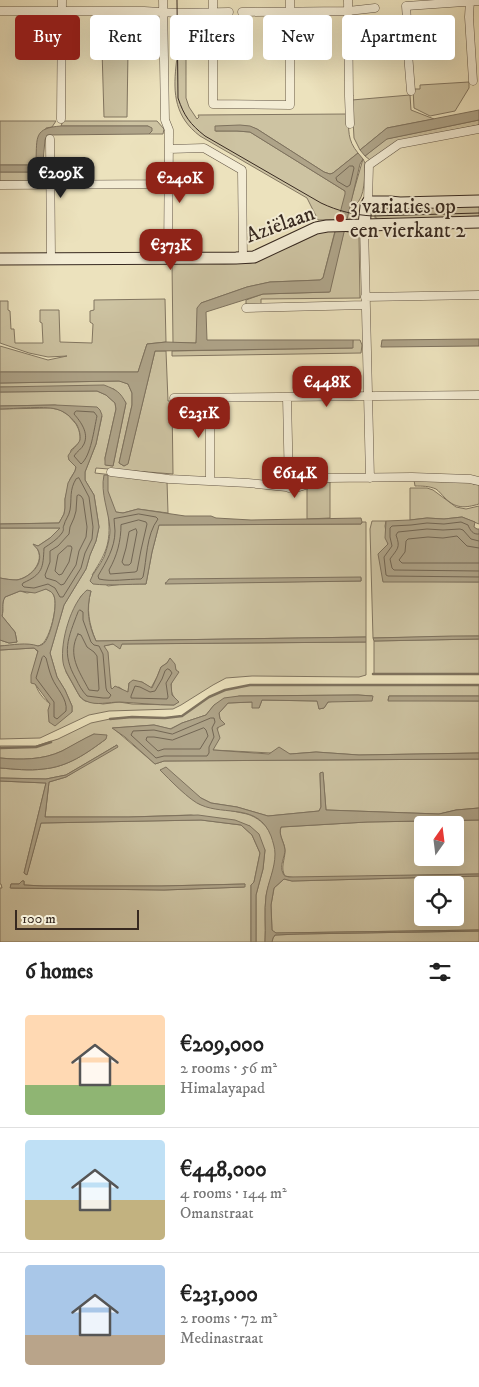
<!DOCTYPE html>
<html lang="en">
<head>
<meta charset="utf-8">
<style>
  :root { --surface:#fff; --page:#f6f6f6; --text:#222; --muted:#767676; --line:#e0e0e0; --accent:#8f2418 }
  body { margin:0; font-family:"IM FELL DW Pica",serif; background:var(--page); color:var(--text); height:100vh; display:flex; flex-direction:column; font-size:19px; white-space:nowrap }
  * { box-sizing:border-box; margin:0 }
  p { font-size:16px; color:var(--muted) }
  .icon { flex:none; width:28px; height:28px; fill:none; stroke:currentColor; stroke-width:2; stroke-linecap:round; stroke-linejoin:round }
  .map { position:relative; height:942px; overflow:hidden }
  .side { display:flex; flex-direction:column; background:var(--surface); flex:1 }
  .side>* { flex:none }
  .guide { position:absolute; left:15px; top:15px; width:450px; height:45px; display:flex; gap:10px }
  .needle { width:32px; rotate:14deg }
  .fabs { position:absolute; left:414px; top:816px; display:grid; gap:10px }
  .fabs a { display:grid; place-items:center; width:50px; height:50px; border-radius:5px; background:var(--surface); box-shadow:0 5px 20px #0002; font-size:25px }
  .scale { position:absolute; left:15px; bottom:12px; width:124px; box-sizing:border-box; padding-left:5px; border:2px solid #372920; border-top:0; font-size:14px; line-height:18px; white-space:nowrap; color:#372920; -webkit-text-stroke:4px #f3ecd4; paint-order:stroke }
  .price { position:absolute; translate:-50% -42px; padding:0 11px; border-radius:10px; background:var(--accent); color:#fff; font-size:16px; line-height:32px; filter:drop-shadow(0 1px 2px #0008) }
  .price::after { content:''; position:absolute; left:50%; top:30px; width:15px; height:11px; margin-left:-8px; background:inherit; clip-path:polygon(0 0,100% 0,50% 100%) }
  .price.selected { background:#222; color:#fff }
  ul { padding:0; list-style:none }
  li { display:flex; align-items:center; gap:15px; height:125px; padding:0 25px }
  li+li { border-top:1px solid var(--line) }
  li span { display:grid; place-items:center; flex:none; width:140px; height:100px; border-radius:5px; color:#555 }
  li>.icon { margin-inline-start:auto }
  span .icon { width:60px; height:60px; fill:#fffc; stroke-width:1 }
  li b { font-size:21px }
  h2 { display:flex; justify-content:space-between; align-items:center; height:60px; padding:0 25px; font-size:21px }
  .pill { padding:0 18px; border-radius:5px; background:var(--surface); box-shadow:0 5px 20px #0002; font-size:18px; line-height:45px }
  .pill.selected { background:var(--accent); color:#fff }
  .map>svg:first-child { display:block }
</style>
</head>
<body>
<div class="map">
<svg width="479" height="942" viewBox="0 0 479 942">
  <rect width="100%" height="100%" fill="#ece2bd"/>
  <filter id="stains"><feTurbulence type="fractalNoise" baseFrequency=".004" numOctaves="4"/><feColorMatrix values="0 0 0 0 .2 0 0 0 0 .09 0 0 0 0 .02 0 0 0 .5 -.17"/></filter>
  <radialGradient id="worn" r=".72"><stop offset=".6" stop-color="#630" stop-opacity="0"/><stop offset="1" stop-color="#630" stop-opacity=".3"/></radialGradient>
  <path fill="#cdc3a2" stroke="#827661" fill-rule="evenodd" d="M176,22H186V98L189,107L197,119L199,117L198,115L348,114C349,130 347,140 358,153L333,173L330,174L324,172L257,129C243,123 230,127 216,131H237L250,132L345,191L350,204L363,159L365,163C364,176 366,197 355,205L356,209L353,219L318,220L307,198L200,136C175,117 173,94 176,66C178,52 176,36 176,22Z
    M102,50L128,51L127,117H104Z
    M469,82V88L455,111L430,116L414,108L413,89H420V85Z
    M410,95L411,110L434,119L387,128L360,150L354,138L352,100Z
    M479,120V125L397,141L370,160L365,156L386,139Z
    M0,121H56L52,127L46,128L36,160L31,165H0Z
    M63,121H157L164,129L163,134H149L152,131L148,126H61Z
    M0,172H42V181H0Z
    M479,205V216L377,220V218H375V209H376V206Z
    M335,231L323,278L320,280L270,282L247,287L201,303L196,343H173L172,263L225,264L251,263L296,244L320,232Z
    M344,231L351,233L352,236H359L360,298L261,299V306H246V300L263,294L329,292Z
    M165,299L166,342L147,344L138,372H0V346L48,360L67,356L48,357L29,353L0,343V301H8V310L10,311L11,329H14L15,343H43L42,323L40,322V310H59L60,342L92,343L93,324L90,322V311L94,310V300Z
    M353,340H360L362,345L361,353L172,356V351L352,348Z
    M155,351H166L168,401H172L173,474L96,468L95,473L167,481L168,513L138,509L123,513L108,511C111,542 108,550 92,575L108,586L123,584H146L152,552L159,525L361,524L362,522H366V637L96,641C89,624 86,609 91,591L81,596L67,628L66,672L80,697L85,701L103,704L119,702L132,704L174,705L178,702C167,690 171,684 176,670L170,659L167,663L161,667L157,677L151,688L142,682L129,683L128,692L124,691L119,687L112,689L111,688L104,646L113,644L366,642V675L359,677L252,676L226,678L213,685L181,705L173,709L109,711L89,715L40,738L0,739V650L34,648L38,652C32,671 31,689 49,703C55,708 65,710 72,712V706L65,690L57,677L50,653L64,605L86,569L90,555L96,541L99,527L94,495L85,480V472L96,444L102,416L55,405L0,406V392L97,391L106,395L115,403L116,409L105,458L106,465L113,466L126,403L114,389L0,387V383L120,381L128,384L132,393V405L119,463L124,466L128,463ZM361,578V581L165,583Z
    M51,408L60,410L68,415L76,424L79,430L80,436V442L71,450L69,460L76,467L75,471L70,479L65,499V508L64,514L59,523L0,524V409Z
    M414,480L471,482L473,484H479V504C465,508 456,509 445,498C442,495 439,491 436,489C429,486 422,486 415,486Z
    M330,481V518L307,519V489Z
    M410,488H427L433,490L456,507L466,509L479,506V524L462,517L444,519L427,518L410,520Z
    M372,521H386L385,526L388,544L383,581L479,582V636L373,638L370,529Z
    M0,528H60L50,538L38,546L34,545C48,558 32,578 16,580C11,580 5,579 0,578Z
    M46,589C50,591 53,592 54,596C58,606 50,638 42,644C36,649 26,645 19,645C13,645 6,646 0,646V640L9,643L17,642L15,632L2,616C4,609 1,604 5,597L20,591L27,593Z
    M479,639V674H374V641Z
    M250,685H479V696H389L388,700L479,701V753L359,755L316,752L290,754L213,750L220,719L219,713L228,703L252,702L259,708L262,700L318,701L319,709L324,708L328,702L372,696L358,695L239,696L214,705L206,715L182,723L170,729L154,725L113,728L155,764L164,761L479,759V808L456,810L439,814L326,810L323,773H320L321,807L319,811L268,816L237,807L211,803L201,798L160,770L199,804L247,814C267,820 279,841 275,862C273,874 268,884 266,896C264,911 266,927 265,942H256V895L263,869L265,850L250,826L191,815L129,817H45L49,782L66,777L117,745L66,775L46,779L0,778V768C14,769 29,771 43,769C68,767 87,753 106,739L94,734C83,739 73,746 62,751C43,760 21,760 0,758V746H36L58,739L91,723L110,719L132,717L165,718L182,716L209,697L225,690Z
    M0,781L46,783L24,873L25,874H27L41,823L201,820L241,825L252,835L260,853L254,882L251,885V942H0V888H2L1,884H0ZM22,881H24V885L43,886H162L245,884L244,887L164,890L11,888V884H19Z
    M479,820V874L296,878L285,876C280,868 285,860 285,851C285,842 278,836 281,827L367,822ZM422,825H455V858H422Z
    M479,876V930L276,933L272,931L271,905L274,888L284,879L292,881ZM422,885H455V918H422Z
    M479,931V942H272L273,938L275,935L299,934Z"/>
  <path fill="#aea388" stroke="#7e725e" d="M479,110V120L387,139L365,156L360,150L387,128Z
    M240,125L250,126L257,129L324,172L330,174L333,173L358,153L363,159L360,164L330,292L263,294L206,312L207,340H353V348L155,351L128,464L124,466L119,463L132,405V393L128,384L119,381L0,383V372H138L147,344L166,342L196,343L197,308L201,303L247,287L270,282L320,280L323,278L345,194V191L250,132L237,131H215V126Z
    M61,126H148L152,128V131L149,134L47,135L45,140L42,172H0V165H31L36,160C37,137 34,128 61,126Z
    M479,339V346L381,347L382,340Z
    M104,385C117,390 120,392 126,403L113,466L105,465V458L116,409L115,403L106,395L97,391L0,392V387Z
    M55,405L97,407L100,410L102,415L96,444L85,472V480L94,495L99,527L96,541L90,555L86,569L64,605L50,653L57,677L65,690L72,706V712L55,726L49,722L48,710L50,704L35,684L31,683V675L38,651L34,648L0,650V646C12,645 27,642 38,646C41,645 43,645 45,642C51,634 59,602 53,594C51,591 49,591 46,589L35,593L20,591L5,597C1,604 4,609 2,616L15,632L17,642L9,643L0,640V578C5,579 12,580 17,580C29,578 45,564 38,550C38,549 33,545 33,544L38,546L50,538L60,528H0V524L59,523L64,514L65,508V499L68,483L75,471L76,467L69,460L68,456C71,450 78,445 80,440C81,436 79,429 77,425C73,419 66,412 59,410C48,405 14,409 0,409V406Z
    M104,475H108V491L116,512L123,513L138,509L185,516H211L216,518L251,520L361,518L362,522L361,524L159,525L152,552L146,584C128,584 111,586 93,584L90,581C93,572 100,566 104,557C107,549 110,538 110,530C109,511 100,493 104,475Z
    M462,517L475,522L474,527L477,529H479V582H383L378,554L388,544L385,538L386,521L410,520L427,518L444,519Z
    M361,577V581L165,584L169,579Z
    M87,590L91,591C86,609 88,624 96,641L366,637V642L122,644L120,649L113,644L104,646L108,652L111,688L112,689L115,686L128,692L129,683L133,680L142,682L152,688L157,677L161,667L167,663L170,658L175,664L176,670L179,672L171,684L172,695L179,702L174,705C156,705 138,703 120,702C109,702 96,706 86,701C80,699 77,691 74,686C70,678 64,670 63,662C60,642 71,603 87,590Z
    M452,636H479V639L374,641L373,638Z
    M358,695L373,696L372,701L328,702L324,708L319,709L317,701L262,700L259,708H252V702L228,703L219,713L220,719L225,724L217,728L220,738L213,750L269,754L279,747L290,754L316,752L359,755L479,753V759L164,761L155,764L125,737L112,728L154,725L171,729L182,723L206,715L214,705L224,698L239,696Z
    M389,696H479V701H388Z
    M94,734L107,735L106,739C87,753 68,767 43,769C29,771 14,769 0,768V758C21,760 43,760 62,751C73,745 83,739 94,734Z
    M117,745L118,747L66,777L49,782L45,817H129L198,815L235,820L250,826L259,834L265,850L263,869L256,895V942H251V885L254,882L260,853L252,835L241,825L201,820L41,823L27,875L24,873L46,783L0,781V778L46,779L66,775Z
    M166,767L201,798L211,803L237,807L268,816L319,811L321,807L320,773L323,772L326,810L439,814L456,810L479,808V820L367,822L281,827C278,835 284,841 285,850C285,857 279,866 283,873C284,877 286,876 289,877L479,874V876L292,881L284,879L274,888L271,905L272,930L276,933L479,930V931L299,934L275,935L273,938L272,942H265C266,927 264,911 266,896C268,882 275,869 275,854C275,848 273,842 271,836C258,803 226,816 201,805C190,801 169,779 160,770Z
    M22,881H24V885L43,886H162L245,884V887L164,890L10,888L11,884H19Z"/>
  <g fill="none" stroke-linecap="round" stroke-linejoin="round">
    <path stroke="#726654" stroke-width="1" d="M350,166H353L354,168L350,185L347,187L337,181L336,178Z
      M77,411L94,412L97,416C94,429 91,456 81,464L74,456C77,451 82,449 84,444C89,433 81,422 74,414L75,412Z
      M79,478L89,497L93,527L92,539L85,553L81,568L63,597H60L55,588L48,584L34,588L24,587L22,585L23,583C43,574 43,568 44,548C50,544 58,539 62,533C65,528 62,529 64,525C65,520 69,516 70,510C72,499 69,490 76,479Z
      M79,495L81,496L83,499L87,527L86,537L79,551L76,565L64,584L61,585L56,581L46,578L45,575L50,562V551L58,546L69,534L70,527L74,518L76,511L77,496Z
      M139,514L156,517L158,519C146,535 147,559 143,577L141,579C127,579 112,582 99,579L98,576C106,562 115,548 115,531C115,527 114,523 114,519Z
      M139,520L146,522L147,524L141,550L137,571L135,572L110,574L109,570C117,556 121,541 121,525Z
      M136,529L137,532L131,563L129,565H124L122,562L126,548L129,532Z
      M479,534C473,535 470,530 468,525L461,522L444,524L427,523L411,525L392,526L390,528V537L392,546L384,557L386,575L388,576L479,577
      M479,541L471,539L463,530L460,529L443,530L427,529L398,532L396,535C401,548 397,549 390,559L392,568L394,570L479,571
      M68,546H71L72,548L69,562L62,574L59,575L55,571L58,555Z
      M479,548L467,546L457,536L443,538L428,537L408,539L406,541L405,552L399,560L402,563H479
      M80,610L83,612V620L91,642L94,645L99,646L103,654L106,688L107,691L111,695L109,698H103L87,696C82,691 79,685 76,679C61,653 68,638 78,612Z
      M78,634L81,635L87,647L94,652L97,656L99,689L98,691L89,690C79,671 67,655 78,634Z
      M44,656L46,658C48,665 49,671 52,678C56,688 68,699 66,711L57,719L54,717V702L36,678L42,658Z
      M168,669L170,670L172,673L166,683L168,697L167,699L131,698V696L135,686L140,687L150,692L155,691L162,679L165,671Z
      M211,718H214L215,722L212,728L214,737L209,747V753L207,756H164L156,758L131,735L133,731L154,730L172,734Z
      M204,728L206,730L208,736L200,749H164L158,751L146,740L147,737H154L172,740Z"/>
    <path stroke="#7e725e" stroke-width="2.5" d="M373,674H479
      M110,719L132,717L165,718L182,716L209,697L225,690L250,685H479
      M0,748L36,747L51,742"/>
    <g stroke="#645747" stroke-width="9">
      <path id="street" d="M163,0L165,120L169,130V134L168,258
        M213,0V104L290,105V0
        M348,0L349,96L350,124
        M470,0L469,17L473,81
        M0,11H144L177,13L229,12
        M242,12L348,11L375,8
        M411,91L407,41L408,34L406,6L479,1
        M61,119L62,0
        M50,139L51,259
        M169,149L204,148L242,170L243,258
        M0,185L169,184
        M368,202L369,165L399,144L479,129
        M364,225L370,478
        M365,297L479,295
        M246,308L365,305
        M287,397L289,488
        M174,398L479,395
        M210,398V480
        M111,472L169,479L248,483L296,488L328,478L412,477L470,479L479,481"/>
    </g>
    <g stroke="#372920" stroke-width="13">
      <path id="secondary" d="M364,225L366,206L368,202H390L400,203L479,201
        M0,259L236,258L254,257L316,228L327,226L479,222"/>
    </g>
    <use href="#street" stroke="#f3ecd4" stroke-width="8"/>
    <use href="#secondary" stroke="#f3ecd4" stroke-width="11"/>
    <path stroke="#372920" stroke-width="1" d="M177,0L178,98C184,116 190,124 205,136L321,203C338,211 354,215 373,216L479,213"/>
  </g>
  <circle fill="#8f2418" stroke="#f3ecd4" stroke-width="2" cx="340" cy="218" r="5"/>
  <g text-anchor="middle" stroke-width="4" stroke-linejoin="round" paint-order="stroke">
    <g font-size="21" fill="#372920" stroke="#f3ecd4" text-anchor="start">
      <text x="350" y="213">3 variaties op<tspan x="350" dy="24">een vierkant 2</tspan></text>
    </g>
    <g font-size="21" fill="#372920" stroke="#f3ecd4">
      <text transform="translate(280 224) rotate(-20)" y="7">Aziëlaan</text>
    </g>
  </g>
  <rect width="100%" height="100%" filter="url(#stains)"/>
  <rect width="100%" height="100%" fill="url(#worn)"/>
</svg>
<div class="fabs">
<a><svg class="needle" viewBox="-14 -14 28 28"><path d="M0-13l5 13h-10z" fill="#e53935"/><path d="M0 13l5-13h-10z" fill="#767676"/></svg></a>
<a><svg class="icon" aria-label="locate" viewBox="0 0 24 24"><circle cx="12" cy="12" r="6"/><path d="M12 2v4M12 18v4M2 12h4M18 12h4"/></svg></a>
</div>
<div class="scale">100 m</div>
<b class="price selected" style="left:61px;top:199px">€209K</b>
<b class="price" style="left:180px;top:204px">€240K</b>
<b class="price" style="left:171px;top:271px">€373K</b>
<b class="price" style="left:327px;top:408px">€448K</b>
<b class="price" style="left:199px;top:439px">€231K</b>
<b class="price" style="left:295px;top:499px">€614K</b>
<div class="guide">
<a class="pill selected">Buy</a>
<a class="pill">Rent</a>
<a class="pill">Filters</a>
<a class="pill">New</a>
<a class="pill">Apartment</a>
</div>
</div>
<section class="side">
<h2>6 homes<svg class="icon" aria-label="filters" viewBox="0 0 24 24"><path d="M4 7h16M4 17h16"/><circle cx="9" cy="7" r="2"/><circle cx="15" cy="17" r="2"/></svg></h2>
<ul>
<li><span style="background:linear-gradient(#ffd9b3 70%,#8fb573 0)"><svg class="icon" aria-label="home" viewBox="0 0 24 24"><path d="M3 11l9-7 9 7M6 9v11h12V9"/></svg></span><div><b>€209,000</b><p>2 rooms · 56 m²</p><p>Himalayapad</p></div></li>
<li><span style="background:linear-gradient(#bfe0f5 60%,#c2b280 0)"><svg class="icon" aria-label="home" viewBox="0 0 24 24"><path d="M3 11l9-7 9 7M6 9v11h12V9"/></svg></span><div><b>€448,000</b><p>4 rooms · 144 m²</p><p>Omanstraat</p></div></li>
<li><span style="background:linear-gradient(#a9c7e8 70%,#b9a48a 0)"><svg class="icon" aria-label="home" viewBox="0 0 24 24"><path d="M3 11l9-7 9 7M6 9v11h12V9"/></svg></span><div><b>€231,000</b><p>2 rooms · 72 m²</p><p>Medinastraat</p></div></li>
</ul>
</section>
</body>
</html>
